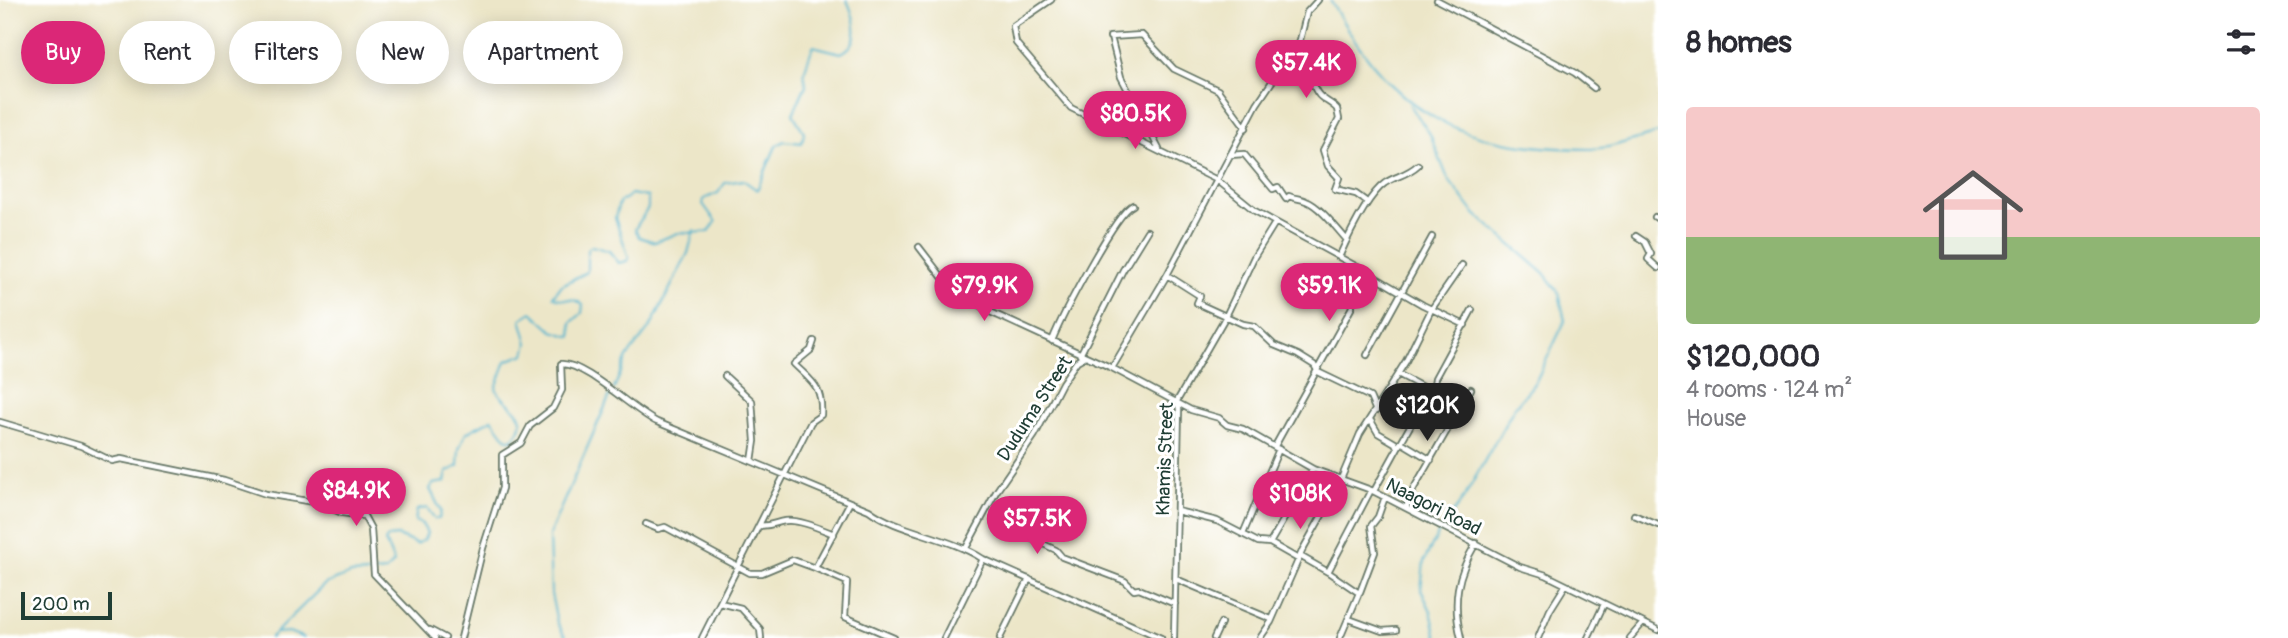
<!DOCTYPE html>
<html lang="en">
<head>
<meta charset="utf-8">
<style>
  :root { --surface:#fff; --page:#f2f2f3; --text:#2b2b33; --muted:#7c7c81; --line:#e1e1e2; --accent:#db2777 }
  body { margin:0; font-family:Pangolin,sans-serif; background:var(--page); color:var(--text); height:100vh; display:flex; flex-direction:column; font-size:26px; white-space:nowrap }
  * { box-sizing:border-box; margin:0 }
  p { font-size:23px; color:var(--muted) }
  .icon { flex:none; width:38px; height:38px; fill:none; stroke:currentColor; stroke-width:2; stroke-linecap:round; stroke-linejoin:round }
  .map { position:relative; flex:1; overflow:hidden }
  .panel { display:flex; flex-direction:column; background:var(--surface); width:630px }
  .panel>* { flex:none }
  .hud { position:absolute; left:21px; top:21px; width:665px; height:63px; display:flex; gap:14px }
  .scale { position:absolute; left:21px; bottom:18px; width:91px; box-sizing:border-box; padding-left:7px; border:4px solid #1f3d34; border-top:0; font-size:19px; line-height:24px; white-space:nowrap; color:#1f3d34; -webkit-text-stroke:5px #fff; paint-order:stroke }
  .price { position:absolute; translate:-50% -60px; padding:0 16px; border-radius:24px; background:var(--accent); color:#fff; font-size:23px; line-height:46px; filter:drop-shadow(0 2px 4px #0008) }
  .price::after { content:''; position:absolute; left:50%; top:42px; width:21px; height:16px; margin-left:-10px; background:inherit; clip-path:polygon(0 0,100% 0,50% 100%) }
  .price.selected { background:#222; color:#fff }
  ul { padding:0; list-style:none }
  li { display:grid; align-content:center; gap:14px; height:371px; padding:0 28px }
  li+li { border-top:2px solid var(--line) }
  li span { display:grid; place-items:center; height:217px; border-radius:7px; color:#555 }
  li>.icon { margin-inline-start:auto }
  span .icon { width:126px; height:126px; fill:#fffc; stroke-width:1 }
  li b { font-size:30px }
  h2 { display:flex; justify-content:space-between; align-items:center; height:84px; padding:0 28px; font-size:30px }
  .tag { padding:0 24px; border-radius:32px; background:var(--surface); box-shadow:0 4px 18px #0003; font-size:24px; line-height:63px }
  .tag.selected { background:var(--accent); color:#fff }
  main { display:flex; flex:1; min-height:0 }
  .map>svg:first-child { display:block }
</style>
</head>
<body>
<main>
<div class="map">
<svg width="1658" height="638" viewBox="0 0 1658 638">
  <rect width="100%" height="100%" fill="#fff"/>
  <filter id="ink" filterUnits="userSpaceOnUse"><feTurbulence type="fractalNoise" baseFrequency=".0143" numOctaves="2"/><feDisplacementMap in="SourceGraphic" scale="14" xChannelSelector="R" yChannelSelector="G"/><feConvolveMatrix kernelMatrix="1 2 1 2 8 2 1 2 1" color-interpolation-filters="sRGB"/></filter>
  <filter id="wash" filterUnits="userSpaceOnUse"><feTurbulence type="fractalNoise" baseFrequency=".00686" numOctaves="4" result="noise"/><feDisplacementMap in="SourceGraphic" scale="28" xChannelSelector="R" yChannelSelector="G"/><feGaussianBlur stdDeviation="1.57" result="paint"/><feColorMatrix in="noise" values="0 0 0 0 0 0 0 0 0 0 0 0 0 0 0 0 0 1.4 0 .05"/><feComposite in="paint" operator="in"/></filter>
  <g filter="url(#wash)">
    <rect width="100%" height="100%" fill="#ece6c8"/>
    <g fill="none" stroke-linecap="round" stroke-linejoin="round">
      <path stroke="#4fb3ce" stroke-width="2" d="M1330,0C1396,117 1457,148 1591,149L1609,147L1658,133
        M1410,105L1430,134L1448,179L1474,213L1544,273L1559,293L1565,321L1536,381L1514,408L1465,496L1438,534L1424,561L1421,590L1431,611L1437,638
        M614,389L627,357L651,326L688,253L694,230
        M376,572L386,571L394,563L385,541L388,537L397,536L417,544L424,540L427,533L422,524L415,521L417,510L427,508L435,519H439L441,511L430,489L433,484L445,482L447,472L458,466L459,449L466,433L492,419L506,438L512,440C538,413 502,406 496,388L506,361L525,354L528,343L521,319L532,312L553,331L572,337L571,323L582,313L583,305C573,295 563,303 553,296L562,285L587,272V250L592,246L609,251L619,263L627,261L629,258L615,218L619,203L631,194L648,197V208L635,229L639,237L655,242L678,233L709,232L716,222L703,204L704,199L718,193L725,183L743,180L757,190L776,146L784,141L802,143L804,132L793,114L806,85L804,72L813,46L841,53C863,43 855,18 847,0
        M275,633L289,632L304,638
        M270,638L325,584L351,574L371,573
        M566,638L557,622L551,594L549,535L611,393"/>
    </g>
  </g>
  <g filter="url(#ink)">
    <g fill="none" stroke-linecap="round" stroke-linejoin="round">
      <g stroke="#677868" stroke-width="8">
        <path id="minor" d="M1051,0L1013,26L1016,43L1071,108L1217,180L1255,211L1361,269L1351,298L1352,307L1275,446
          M1437,0L1575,73L1594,88
          M1110,37L1142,35L1174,69L1218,90L1246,128
          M1111,37L1121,77L1159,149
          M1289,54C1316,62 1307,82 1319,95C1323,100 1332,103 1337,109L1339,119L1323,150L1328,166L1339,178L1335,189L1356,194L1367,202
          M1230,155L1244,154L1273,189L1278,187L1286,199L1289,196C1295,199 1300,198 1306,201C1320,206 1337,229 1347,240
          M1655,217L1658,219
          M1636,236L1645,242L1651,254L1648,259L1658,268
          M919,247L949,286L966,293L986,310L1112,368L1191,410L1219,418L1227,425L1243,429L1313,469L1371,490L1520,567L1546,575L1658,630
          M1339,257C1348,237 1368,195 1385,183C1396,176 1407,175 1418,165
          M1361,269L1423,305L1465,325
          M1167,275L1200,296L1197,303L1243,324L1254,326L1274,345L1298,355L1314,365L1318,372L1370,397L1376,411
          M1052,341C1061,318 1115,213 1133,205
          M1080,355L1123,270L1147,231
          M1367,355L1432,237
          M1112,368L1167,275L1257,104L1300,40L1307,12L1318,0
          M1398,374L1430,391
          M725,376L752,401L755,441L752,461
          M1433,391L1435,378L1472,310
          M1371,421L1378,433L1395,443L1397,447
          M0,422L81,446L112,461L121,459L224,480L266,494L319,503L342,513L364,516L371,529L374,574L435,638
          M1401,442L1430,391L1460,411
          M1341,479L1360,434L1406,361L1431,310L1462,265
          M1374,491L1401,442L1431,460
          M1406,508L1414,488L1471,389
          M1177,511L1217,521L1258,542L1270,543L1298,559
          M1634,515L1658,525
          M646,524L658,529L665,527L750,573H762L793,560L815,568L849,504
          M759,526C773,526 776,522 785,521C799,519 821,529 834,534
          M1243,534L1279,449
          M1026,536L1056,550L1062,557L1125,581L1134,590L1139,589L1175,604
          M1270,543L1313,469
          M966,548L996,492L1035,435L1062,383L1077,361L1084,357
          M1300,556L1328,572
          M815,568L847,582L845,617L894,638
          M1176,579L1271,619
          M1360,592L1375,552L1371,526L1378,517L1385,497
          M720,603L741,608L760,629L761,638
          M1349,619L1382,631L1396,630
          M430,630L445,638
          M461,638L483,548L502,488V455L521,443L530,426L553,408L562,390L561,364C584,362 634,411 657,422L869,510C898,532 948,536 983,559L1161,638
          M702,638L811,422L821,415C823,386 811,381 794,364L811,350L814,341
          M944,638L983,559
          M1000,638L1029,579
          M1174,638L1179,409L1177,401L1226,316L1254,257L1275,223
          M1214,638L1221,623
          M1260,638L1271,622L1303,549L1339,485V478
          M1340,638L1359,593L1328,572L1371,490
          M1461,638C1452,601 1457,575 1476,543
          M1538,638L1550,610L1565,586
          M1588,638L1604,604
          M1630,638L1643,623"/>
      </g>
      <use href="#minor" stroke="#fff" stroke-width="4.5"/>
    </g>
  </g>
  <g text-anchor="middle" stroke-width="6" stroke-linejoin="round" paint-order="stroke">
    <g font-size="19" fill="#1f3d34" stroke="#fff">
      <text transform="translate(1034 408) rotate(-57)" y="7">Duduma Street</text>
      <text transform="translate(1164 459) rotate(-88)" y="7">Khamis Street</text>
      <text transform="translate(1434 506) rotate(27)" y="7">Naagori Road</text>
    </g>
  </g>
</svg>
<div class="scale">200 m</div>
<b class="price" style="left:1306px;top:100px">$57.4K</b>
<b class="price" style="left:1135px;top:151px">$80.5K</b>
<b class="price" style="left:984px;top:323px">$79.9K</b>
<b class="price" style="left:1329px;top:323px">$59.1K</b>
<b class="price selected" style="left:1427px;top:443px">$120K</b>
<b class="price" style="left:356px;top:528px">$84.9K</b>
<b class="price" style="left:1300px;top:531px">$108K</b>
<b class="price" style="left:1037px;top:556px">$57.5K</b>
<div class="hud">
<a class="tag selected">Buy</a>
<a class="tag">Rent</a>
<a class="tag">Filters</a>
<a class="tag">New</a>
<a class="tag">Apartment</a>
</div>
</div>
<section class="panel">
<h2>8 homes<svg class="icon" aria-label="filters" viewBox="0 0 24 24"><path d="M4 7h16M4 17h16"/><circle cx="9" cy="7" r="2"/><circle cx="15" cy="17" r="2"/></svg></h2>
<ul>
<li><span style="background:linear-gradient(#f6c9c9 60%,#8fb573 0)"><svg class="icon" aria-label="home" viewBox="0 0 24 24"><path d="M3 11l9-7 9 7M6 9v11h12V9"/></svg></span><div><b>$120,000</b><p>4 rooms · 124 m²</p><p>House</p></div></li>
</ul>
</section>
</main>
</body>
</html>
